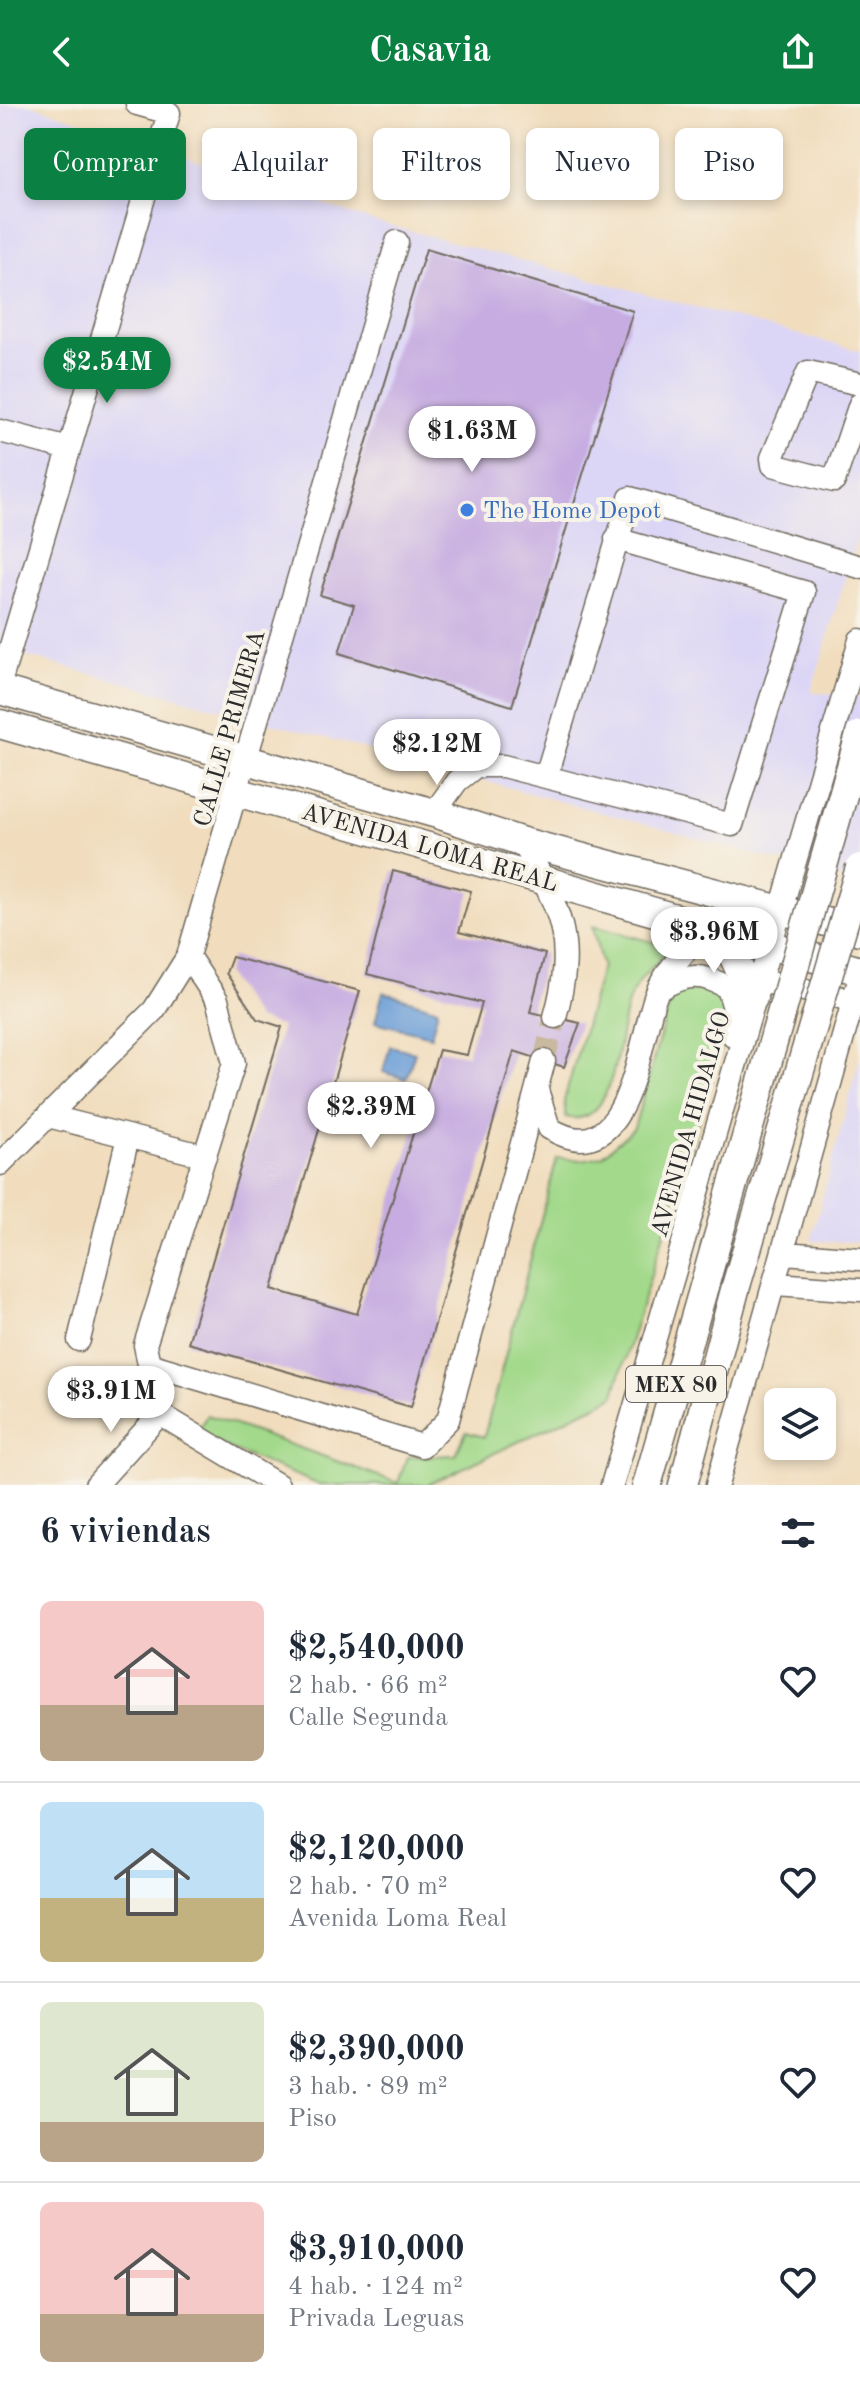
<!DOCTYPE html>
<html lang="es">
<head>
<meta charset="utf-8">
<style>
  :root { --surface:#fff; --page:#f6f6f7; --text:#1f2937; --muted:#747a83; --line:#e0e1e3; --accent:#0b8043 }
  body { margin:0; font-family:"Old Standard TT",serif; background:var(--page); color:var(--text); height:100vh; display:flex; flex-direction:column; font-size:30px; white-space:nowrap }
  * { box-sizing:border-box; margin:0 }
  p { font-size:26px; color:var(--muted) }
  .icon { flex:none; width:44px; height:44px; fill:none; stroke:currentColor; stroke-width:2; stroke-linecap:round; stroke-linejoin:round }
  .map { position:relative; height:1381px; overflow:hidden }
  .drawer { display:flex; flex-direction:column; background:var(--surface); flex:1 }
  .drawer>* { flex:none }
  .guide { position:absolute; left:24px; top:24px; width:812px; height:72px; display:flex; gap:16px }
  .controls { position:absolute; left:764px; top:1284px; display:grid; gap:16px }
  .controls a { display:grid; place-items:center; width:72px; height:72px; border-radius:12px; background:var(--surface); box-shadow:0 4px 12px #0003; font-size:40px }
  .price { position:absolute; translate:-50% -68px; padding:0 18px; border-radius:28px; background:#fff; color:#222; font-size:26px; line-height:52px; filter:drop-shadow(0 2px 4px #0008) }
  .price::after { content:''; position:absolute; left:50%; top:48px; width:24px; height:18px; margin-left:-12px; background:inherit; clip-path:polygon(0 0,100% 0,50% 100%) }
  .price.on { background:var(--accent); color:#fff }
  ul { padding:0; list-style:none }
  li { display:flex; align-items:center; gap:24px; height:200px; padding:0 40px }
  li+li { border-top:2px solid var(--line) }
  li span { display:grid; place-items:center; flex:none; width:224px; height:160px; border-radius:12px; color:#555 }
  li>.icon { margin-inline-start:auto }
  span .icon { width:96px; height:96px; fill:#fffc; stroke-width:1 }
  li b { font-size:34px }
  h2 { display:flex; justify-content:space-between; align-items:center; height:96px; padding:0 40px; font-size:34px }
  .chip { padding:0 28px; border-radius:12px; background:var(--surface); box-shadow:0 4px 12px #0003; font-size:28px; line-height:72px }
  .chip.on { background:var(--accent); color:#fff }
  header { display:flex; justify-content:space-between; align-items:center; height:104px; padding:0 40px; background:var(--accent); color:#fff; font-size:36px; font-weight:700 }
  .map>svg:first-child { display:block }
</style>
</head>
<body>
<header><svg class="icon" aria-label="back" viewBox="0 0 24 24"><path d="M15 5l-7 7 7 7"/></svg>Casavia<svg class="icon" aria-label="share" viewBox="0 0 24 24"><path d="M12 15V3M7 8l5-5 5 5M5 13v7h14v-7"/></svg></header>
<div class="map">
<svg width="860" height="1381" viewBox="0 0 860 1381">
  <rect width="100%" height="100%" fill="#f7f3e8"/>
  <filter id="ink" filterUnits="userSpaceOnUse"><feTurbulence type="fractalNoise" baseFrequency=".0125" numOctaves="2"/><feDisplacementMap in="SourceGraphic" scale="16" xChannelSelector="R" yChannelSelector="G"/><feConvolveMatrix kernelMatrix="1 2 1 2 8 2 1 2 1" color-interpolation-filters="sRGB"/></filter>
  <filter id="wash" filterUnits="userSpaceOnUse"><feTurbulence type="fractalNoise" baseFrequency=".006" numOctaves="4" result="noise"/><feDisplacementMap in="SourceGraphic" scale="32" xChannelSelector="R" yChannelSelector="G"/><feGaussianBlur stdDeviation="1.8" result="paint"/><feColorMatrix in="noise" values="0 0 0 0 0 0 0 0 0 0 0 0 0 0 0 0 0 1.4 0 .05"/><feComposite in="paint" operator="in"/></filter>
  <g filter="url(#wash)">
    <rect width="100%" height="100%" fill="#f1ddbd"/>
    <path fill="#dcd6f6" d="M0,0H29L372,117L860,247V426L811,588L860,593V779L0,545Z
      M860,953V1138L811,1137Z"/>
    <path fill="#a2d98a" stroke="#66825a" stroke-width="2" d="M592,822L672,843C657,859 637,875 629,896C617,928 617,1027 566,1013L564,997L602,862Z
      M688,884C714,888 719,894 730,917L613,1293L427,1381H320L196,1331L207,1311L398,1379L407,1353L456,1351L466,1328L484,1333L557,1054L582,1056L602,1052L634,1024L672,890Z"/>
    <path fill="#6c9ed7" stroke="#4c6481" stroke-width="2" d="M383,888L438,905L431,932L375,918Z
      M390,942L415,948L406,975L383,968Z"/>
    <g id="blocks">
      <path fill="#c6ace1" d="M426,145L633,207L512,602L339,549L354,501L320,491Z
        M393,767L471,787L459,828L545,850L530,908L580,919L564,963L514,947L411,1303L188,1239L282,923L257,915L226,869L232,853L360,887L272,1185L357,1210L439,946L467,951L482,899L367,870Z"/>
    </g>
  </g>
  <g filter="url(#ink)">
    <use href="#blocks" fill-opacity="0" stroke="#70695e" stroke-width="2"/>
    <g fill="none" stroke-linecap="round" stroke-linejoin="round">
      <path stroke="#c9b9a0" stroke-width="22" stroke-dasharray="22 11" stroke-linecap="butt" d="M544,957L555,913"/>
      <g stroke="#70695e" stroke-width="25">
        <path id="minor" d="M860,280L808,268L772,354L773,361L834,377L860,300
          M0,327L69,345
          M0,579L169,9L137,0
          M546,672L630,394L860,463
          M434,709L457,677L476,662H503L732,721L804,488L616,435
          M523,738C560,807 577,834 555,913
          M188,852L217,896L234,959L145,1241L149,1260L422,1342L448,1316L544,957
          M756,881L769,879L839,893
          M661,885C685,869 703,869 728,884L734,904L733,931
          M537,986L549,1024C630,1074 638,938 656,891C665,865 690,843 708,823
          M48,1012L205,1052
          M0,1060L154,906L188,852L397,138
          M785,1149L860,1155
          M776,1180L860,1186
          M79,1236L128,1033
          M96,1381L160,1310L278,1381
          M612,1381L860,536
          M717,1381L860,873"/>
      </g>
      <g stroke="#70695e" stroke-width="31">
        <path id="major" d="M0,586L434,709L523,738L860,827
          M0,620L860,867
          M721,826L753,894
          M647,1381L705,1179
          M683,1381L736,1182"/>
      </g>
      <use href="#minor" stroke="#fff" stroke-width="22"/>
      <use href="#major" stroke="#fff" stroke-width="28"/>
      <g stroke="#70695e" stroke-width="31" stroke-linecap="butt">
        <path id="major-bridge" d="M705,1179L860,631
          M736,1182L860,764"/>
      </g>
      <use href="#major-bridge" stroke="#fff" stroke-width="28"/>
    </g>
  </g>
  <circle fill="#3f7fe0" stroke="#f7f3e8" stroke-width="3" cx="467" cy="406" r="8"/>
  <g text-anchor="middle" stroke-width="8" stroke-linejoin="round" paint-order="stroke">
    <rect fill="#f7f3e8" stroke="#686764" stroke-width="2" x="626" y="1262" width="100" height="36" rx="6"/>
    <g font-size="22" font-weight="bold" fill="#2b2b2b">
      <text x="676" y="1288">MEX 80</text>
    </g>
    <g font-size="24" fill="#366cbe" stroke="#f7f3e8" text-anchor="start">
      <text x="483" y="414">The Home Depot</text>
    </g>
    <g font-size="24" fill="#2b2b2b" stroke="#f7f3e8">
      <text transform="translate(229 624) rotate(-74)" y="8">CALLE PRIMERA</text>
      <text transform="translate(430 743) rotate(16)" y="8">AVENIDA LOMA REAL</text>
      <text transform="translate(690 1020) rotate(-74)" y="8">AVENIDA HIDALGO</text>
    </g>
  </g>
</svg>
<div class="controls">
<a><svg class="icon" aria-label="layers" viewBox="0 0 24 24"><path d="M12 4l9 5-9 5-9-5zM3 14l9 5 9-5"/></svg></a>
</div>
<b class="price on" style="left:107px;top:301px">$2.54M</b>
<b class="price" style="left:472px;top:370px">$1.63M</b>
<b class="price" style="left:437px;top:683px">$2.12M</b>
<b class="price" style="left:714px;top:871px">$3.96M</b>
<b class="price" style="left:371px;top:1046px">$2.39M</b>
<b class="price" style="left:111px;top:1330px">$3.91M</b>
<div class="guide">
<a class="chip on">Comprar</a>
<a class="chip">Alquilar</a>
<a class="chip">Filtros</a>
<a class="chip">Nuevo</a>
<a class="chip">Piso</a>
</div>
</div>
<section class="drawer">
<h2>6 viviendas<svg class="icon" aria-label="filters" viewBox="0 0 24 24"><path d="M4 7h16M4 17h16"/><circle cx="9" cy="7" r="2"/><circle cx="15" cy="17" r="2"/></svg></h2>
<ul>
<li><span style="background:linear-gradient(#f6c9c9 65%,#b9a48a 0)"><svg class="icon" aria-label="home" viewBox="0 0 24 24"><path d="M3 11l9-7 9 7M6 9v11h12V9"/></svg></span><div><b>$2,540,000</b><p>2 hab. · 66 m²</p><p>Calle Segunda</p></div><svg class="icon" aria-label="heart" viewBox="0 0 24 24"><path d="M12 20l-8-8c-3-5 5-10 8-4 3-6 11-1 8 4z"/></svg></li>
<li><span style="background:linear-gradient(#bfe0f5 60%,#c2b280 0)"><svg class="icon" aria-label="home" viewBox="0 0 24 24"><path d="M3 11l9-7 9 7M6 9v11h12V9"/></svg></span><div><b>$2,120,000</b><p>2 hab. · 70 m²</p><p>Avenida Loma Real</p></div><svg class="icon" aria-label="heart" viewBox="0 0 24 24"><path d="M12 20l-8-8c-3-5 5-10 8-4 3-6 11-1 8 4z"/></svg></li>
<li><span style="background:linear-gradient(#dfe7d0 75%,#b9a48a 0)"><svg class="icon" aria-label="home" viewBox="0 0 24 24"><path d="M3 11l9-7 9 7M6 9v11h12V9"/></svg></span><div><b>$2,390,000</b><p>3 hab. · 89 m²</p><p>Piso</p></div><svg class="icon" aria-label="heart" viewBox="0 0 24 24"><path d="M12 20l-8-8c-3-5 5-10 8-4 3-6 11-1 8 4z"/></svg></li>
<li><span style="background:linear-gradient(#f6c9c9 70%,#b9a48a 0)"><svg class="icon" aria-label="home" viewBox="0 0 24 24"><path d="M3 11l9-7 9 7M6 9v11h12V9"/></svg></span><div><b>$3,910,000</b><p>4 hab. · 124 m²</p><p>Privada Leguas</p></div><svg class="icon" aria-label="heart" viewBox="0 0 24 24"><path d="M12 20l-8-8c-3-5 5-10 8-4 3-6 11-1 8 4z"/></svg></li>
</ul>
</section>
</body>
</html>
